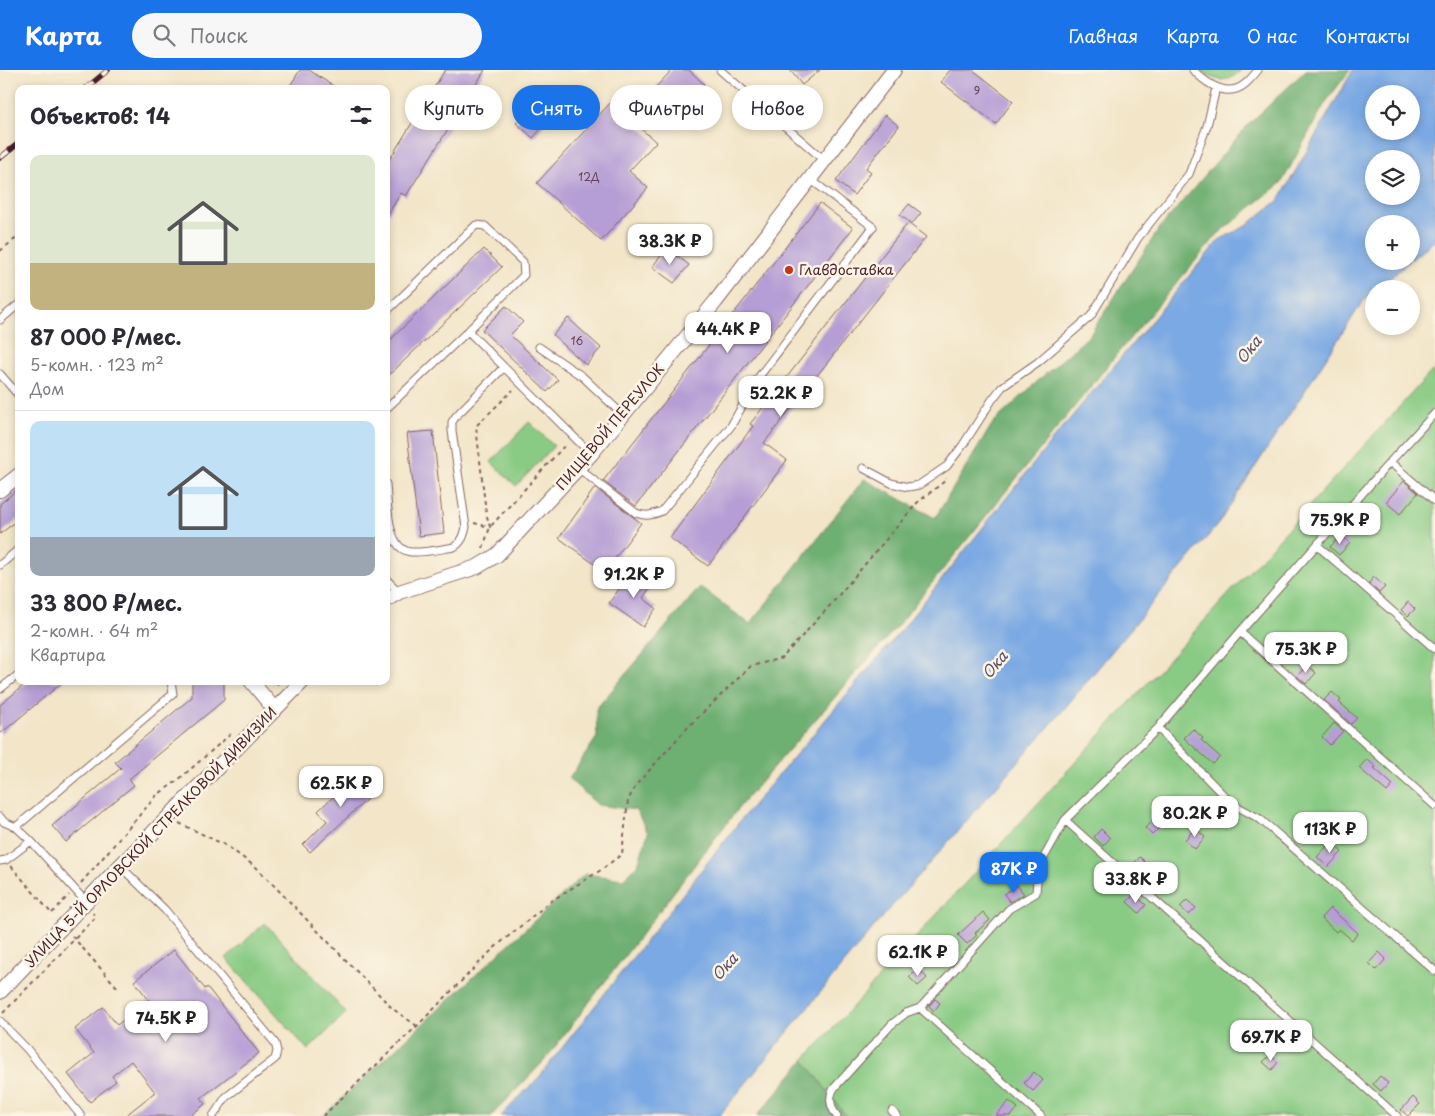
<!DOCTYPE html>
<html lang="ru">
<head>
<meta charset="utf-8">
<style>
  :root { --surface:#fff; --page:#f7f7f7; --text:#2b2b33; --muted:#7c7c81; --line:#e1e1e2; --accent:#1a73e8 }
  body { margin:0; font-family:"Playpen Sans",sans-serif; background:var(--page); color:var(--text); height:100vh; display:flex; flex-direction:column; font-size:19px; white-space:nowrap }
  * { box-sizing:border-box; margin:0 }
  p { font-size:16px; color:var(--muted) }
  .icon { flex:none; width:28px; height:28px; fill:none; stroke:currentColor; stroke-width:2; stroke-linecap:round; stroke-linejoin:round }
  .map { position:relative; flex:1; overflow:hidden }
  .details { position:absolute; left:15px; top:15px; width:375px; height:600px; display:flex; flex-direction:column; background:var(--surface); border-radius:10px; box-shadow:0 2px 8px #0003 }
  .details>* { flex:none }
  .top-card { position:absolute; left:405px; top:15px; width:475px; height:45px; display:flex; gap:10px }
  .fabs { position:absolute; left:1365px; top:15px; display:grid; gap:10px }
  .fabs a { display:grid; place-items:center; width:55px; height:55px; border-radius:50%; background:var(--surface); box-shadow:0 2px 8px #0003; font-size:25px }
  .price { position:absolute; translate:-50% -42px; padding:0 11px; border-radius:10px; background:#fff; color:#222; font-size:16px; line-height:32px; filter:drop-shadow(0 1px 2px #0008) }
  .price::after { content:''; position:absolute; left:50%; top:30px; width:15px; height:11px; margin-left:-8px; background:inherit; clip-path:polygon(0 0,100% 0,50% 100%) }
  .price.on { background:var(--accent); color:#fff }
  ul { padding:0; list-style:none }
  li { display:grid; align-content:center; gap:10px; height:265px; padding:0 15px }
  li+li { border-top:1px solid var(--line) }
  li span { display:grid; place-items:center; height:155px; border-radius:10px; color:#555 }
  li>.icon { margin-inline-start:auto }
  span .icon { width:90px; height:90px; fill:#fffc; stroke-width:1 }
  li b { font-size:21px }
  h2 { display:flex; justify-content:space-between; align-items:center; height:60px; padding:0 15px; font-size:21px }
  .chip { padding:0 18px; border-radius:22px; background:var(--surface); box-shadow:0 2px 8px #0003; font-size:18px; line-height:45px }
  .chip.on { background:var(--accent); color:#fff }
  header { display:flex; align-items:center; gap:30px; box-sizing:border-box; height:70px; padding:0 25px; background:var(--accent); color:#fff }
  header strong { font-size:24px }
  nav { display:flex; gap:28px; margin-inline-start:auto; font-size:18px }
  .search { width:350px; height:45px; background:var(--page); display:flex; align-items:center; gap:12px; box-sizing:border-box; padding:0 18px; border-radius:28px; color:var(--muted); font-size:19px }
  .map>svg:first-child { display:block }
</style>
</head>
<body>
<header>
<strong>Карта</strong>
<div class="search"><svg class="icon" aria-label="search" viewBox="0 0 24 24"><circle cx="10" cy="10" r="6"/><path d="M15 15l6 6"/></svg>Поиск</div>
<nav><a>Главная</a><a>Карта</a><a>О нас</a><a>Контакты</a></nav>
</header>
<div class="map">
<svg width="1435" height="1046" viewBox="0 0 1435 1046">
  <rect width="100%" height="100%" fill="#fcf5e5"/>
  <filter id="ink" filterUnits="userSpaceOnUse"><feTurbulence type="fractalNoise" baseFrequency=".02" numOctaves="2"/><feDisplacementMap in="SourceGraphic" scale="10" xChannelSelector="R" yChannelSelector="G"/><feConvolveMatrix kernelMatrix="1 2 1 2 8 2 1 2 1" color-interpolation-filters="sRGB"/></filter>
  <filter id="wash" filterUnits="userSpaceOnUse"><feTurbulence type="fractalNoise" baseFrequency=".0096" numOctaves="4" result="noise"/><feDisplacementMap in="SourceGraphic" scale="20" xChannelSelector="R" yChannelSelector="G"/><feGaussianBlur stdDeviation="1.12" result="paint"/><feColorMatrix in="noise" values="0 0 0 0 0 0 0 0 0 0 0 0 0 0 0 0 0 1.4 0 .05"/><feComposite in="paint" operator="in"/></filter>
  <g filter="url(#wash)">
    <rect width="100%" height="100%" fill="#f2e5c8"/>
    <path fill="#89cb84" stroke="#6a7558" d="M1200,0H1241C1227,14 1215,12 1200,0Z
      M1432,301L1435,303V1046H846L804,990Z
      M529,352L554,376L516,416L491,392Z
      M265,853L346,943L308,980L226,888Z"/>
    <path fill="#6eaf72" stroke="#5c674e" d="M1306,0H1350L1325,33L1282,112L1218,164L1121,279L898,555L740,736L544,991L491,1046H323L585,804L623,809L638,795L648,763L636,740L598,735L569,709L597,667L596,639L700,517L750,554L864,409L935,448L993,353L1040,309L1089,266L1159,159L1248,55Z
      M804,990L846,1046H757Z"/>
    <path fill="#7aa9e3" stroke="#626487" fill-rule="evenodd" d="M1353,0H1435V170L1411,190V154H1374V191H1410L1377,219H1374V222L1364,230L1218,454L1059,645L873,858L719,1046H501L540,1006L744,746L903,558L1054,368L1219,170L1246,156L1279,130ZM1374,24H1411V61H1374ZM1374,89H1411V126H1374Z"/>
    <g id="blocks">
      <path fill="#b59ed5" d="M300,0H309L338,19H288Z
        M445,0H485L406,126L401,123L386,147V95Z
        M672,0H689L704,14L677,42L653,20Z
        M790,0H820L802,15Z
        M950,0H973L1013,31L996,54L941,12Z
        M544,22L560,37L533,68L516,53Z
        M611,32L656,72L629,101L648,118L601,171L537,113Z
        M885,45L899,56L866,98L871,102L854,125L836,111Z
        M820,133L853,158L636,436L603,411Z
        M909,134L921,143L912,154L900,145Z
        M908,153L926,167L764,373L787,390L708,496L670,468L753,356L750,354Z
        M667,178L689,195L674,213L652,197Z
        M484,179L502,197L386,308V274Z
        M506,236L523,252L510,265L558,310L547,322L482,260Z
        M568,248L601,278L586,295L553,265Z
        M433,361L444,463L419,466L407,363Z
        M1404,411L1418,423L1400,444L1386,432Z
        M19,418V449L0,464V434Z
        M594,419H597L641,453L605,502L559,468Z
        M1341,465L1350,473L1339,485L1330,477Z
        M632,501L652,515L643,528L656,538L643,557L609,533Z
        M1374,507L1385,517L1379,523L1369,513Z
        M1408,532L1415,539L1408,546L1401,540Z
        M1307,595L1316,603L1306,614L1297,606Z
        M29,611H64L0,664V635Z
        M192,611H224V630L129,709L134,715L66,772L52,756L121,698L115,692L192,627Z
        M1332,622L1341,630L1339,632L1357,648L1351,654L1324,630Z
        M1334,653L1343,661L1330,675L1322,667Z
        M1193,659L1203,668L1201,670L1220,687L1213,694L1184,668Z
        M1367,689L1376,697L1374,698L1393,715L1387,722L1359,698Z
        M359,702L376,721L310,782L303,775L327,751L318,741Z
        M1154,750L1160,757L1152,765L1145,758Z
        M1195,758L1205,767L1195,779L1185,770Z
        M1101,759L1110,768L1103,776L1094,767Z
        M1331,772L1342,782L1328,797L1317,787Z
        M1140,787L1158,805L1149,814L1131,796Z
        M1017,815L1024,824L1010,832L1004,824Z
        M1134,824L1146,835L1139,843L1127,832Z
        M1187,830L1196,838L1189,845L1180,837Z
        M1330,838L1358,863L1352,870L1339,859L1336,862L1321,848Z
        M983,842L990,850L975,863L977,865L967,874L958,865Z
        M174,880L205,919L207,917L259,983L201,1028L205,1034L190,1046H125L155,1022L131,991L112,1006L116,1011L90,1032L68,1004L94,983L75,959L103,937L117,955L149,930L134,911Z
        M1379,882L1386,889L1376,900L1369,893Z
        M918,898L927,908L918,916L909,907Z
        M935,929L940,933L934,941L929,936Z
        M1270,985L1278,992L1272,1000L1263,992Z
        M1034,1002L1043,1010L1033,1021L1024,1013Z
        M1380,1006L1388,1013L1381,1021L1373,1014Z
        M1413,1027L1420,1034L1408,1046L1401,1040Z
        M1009,1031L1018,1038L1011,1046H996Z"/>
    </g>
  </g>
  <g filter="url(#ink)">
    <use href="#blocks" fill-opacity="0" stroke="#856462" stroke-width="1"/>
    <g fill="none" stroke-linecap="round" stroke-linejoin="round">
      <g stroke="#856462" stroke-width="9">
        <path id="service" d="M720,0L824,90
          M1193,0C1206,13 1227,29 1245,14C1250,10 1254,5 1258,0
          M386,242L476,155L485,156L523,192L524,205L468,261L386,339
          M0,250L19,234
          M468,261L591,384
          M539,277L583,307L622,344
          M0,304L19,326
          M1390,392L1435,343
          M578,398L636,443C646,447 652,445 662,441L731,356L758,308L873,157L810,109
          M863,398L891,413L908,417L919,415L947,396L963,375L992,330L1002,317L1038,292L1091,246L1138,168L1189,104L1207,56L1216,18
          M386,414C388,433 386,480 411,482C425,483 441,479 454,477C462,472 464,466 466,457L452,361V352L456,346L504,297
          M1317,475L1435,579
          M0,495L19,479
          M386,509L399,522
          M1240,562L1435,736
          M0,619L19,604
          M1158,658L1231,733L1260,749L1435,901
          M0,747L4,752L16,757L31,771L86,832
          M1065,750L1397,1046
          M16,757L173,624L171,611
          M0,791L6,790L31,771
          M120,796L165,840L275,973L277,981L275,989L226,1027L213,1046
          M0,951L27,979L81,1046
          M892,1041L897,1046
          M837,1046C830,1037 828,1026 835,1017L891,955L906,943L920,938
          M1041,1046L920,938L1009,839L1036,823L1038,798L1065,750L1158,658L1240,562L1390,392L1435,431"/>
      </g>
      <g stroke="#856462" stroke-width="16">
        <path id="minor" d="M0,420L19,405
          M386,530L399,522L477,497L497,485L591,384L716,231L894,0
          M251,611L275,640
          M0,922L120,796L303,611"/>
      </g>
      <path stroke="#856462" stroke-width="2" stroke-dasharray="4 4" stroke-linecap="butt" d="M0,181L19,166
        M474,453L490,457L486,443L476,356L513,320
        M483,478L490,457L566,374
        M276,611L279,616
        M179,753L227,776L257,798L393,939L417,956
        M11,796L52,844
        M81,813L157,725L177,711L233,662
        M52,843L69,825
        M72,866L117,917
        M3,943L95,848L93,843
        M323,1046L417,956L493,879L551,831L601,800L622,784L628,730L637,714L688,657L751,596L782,588L827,539L917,433L946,410V408"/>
      <use href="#service" stroke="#fff" stroke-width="7"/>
      <use href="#minor" stroke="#fff" stroke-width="14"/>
      <g stroke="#4a1f2b" stroke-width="5.5">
        <path id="rail" d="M85,19L108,0
          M0,88L19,73"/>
      </g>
      <use href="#rail" stroke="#fcf5e5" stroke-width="4" stroke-dasharray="11" stroke-linecap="butt"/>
    </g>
  </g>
  <circle fill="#c8321e" stroke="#fcf5e5" stroke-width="2" cx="789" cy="200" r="5"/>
  <g text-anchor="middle" stroke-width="5" stroke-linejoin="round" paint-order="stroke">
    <g font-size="11" fill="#653f56">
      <text x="977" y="25">9</text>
      <text x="589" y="111">12Д</text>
      <text x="577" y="275">16</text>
    </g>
    <g font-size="14" fill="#4a1f2b" stroke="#fcf5e5" text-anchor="start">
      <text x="799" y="205">Главдоставка</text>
    </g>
    <g font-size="14" fill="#4a1f2b" stroke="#fcf5e5">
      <text transform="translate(610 357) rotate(-50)" y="5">ПИЩЕВОЙ ПЕРЕУЛОК</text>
      <text transform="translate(151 767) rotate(-46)" y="5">УЛИЦА 5-Й ОРЛОВСКОЙ СТРЕЛКОВОЙ ДИВИЗИИ</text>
    </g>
    <g font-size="15" font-style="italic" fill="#5b4f6b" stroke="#fcf5e5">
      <text transform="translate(1249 280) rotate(-51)" y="5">Ока</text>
      <text transform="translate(995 595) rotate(-50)" y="5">Ока</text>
      <text transform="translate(725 897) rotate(-48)" y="5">Ока</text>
    </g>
  </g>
</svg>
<div class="fabs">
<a><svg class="icon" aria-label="locate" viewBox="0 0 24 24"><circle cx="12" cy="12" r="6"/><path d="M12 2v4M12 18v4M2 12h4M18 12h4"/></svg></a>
<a><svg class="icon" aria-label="layers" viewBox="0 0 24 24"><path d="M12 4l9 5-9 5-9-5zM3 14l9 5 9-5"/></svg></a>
<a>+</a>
<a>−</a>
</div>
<b class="price" style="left:670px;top:196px">38.3K ₽</b>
<b class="price" style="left:728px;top:284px">44.4K ₽</b>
<b class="price" style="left:781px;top:348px">52.2K ₽</b>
<b class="price" style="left:1340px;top:475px">75.9K ₽</b>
<b class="price" style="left:634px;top:529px">91.2K ₽</b>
<b class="price" style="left:1306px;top:604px">75.3K ₽</b>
<b class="price" style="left:341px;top:738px">62.5K ₽</b>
<b class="price" style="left:1195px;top:768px">80.2K ₽</b>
<b class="price" style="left:1330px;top:784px">113K ₽</b>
<b class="price on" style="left:1014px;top:824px">87K ₽</b>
<b class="price" style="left:1136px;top:834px">33.8K ₽</b>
<b class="price" style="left:918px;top:907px">62.1K ₽</b>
<b class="price" style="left:166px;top:973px">74.5K ₽</b>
<b class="price" style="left:1271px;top:992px">69.7K ₽</b>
<div class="top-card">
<a class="chip">Купить</a>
<a class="chip on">Снять</a>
<a class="chip">Фильтры</a>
<a class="chip">Новое</a>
</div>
<section class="details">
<h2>Объектов: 14<svg class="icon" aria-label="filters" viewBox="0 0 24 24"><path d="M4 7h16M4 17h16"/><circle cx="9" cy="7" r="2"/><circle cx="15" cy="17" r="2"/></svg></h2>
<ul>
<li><span style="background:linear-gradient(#dfe7d0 70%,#c2b280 0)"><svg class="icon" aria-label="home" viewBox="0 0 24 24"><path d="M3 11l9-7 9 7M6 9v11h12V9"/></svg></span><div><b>87 000 ₽/мес.</b><p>5-комн. · 123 m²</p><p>Дом</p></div></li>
<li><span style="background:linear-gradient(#bfe0f5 75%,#9aa5b1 0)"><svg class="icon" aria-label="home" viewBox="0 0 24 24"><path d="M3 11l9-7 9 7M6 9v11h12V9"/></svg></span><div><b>33 800 ₽/мес.</b><p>2-комн. · 64 m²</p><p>Квартира</p></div></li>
</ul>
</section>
</div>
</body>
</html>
